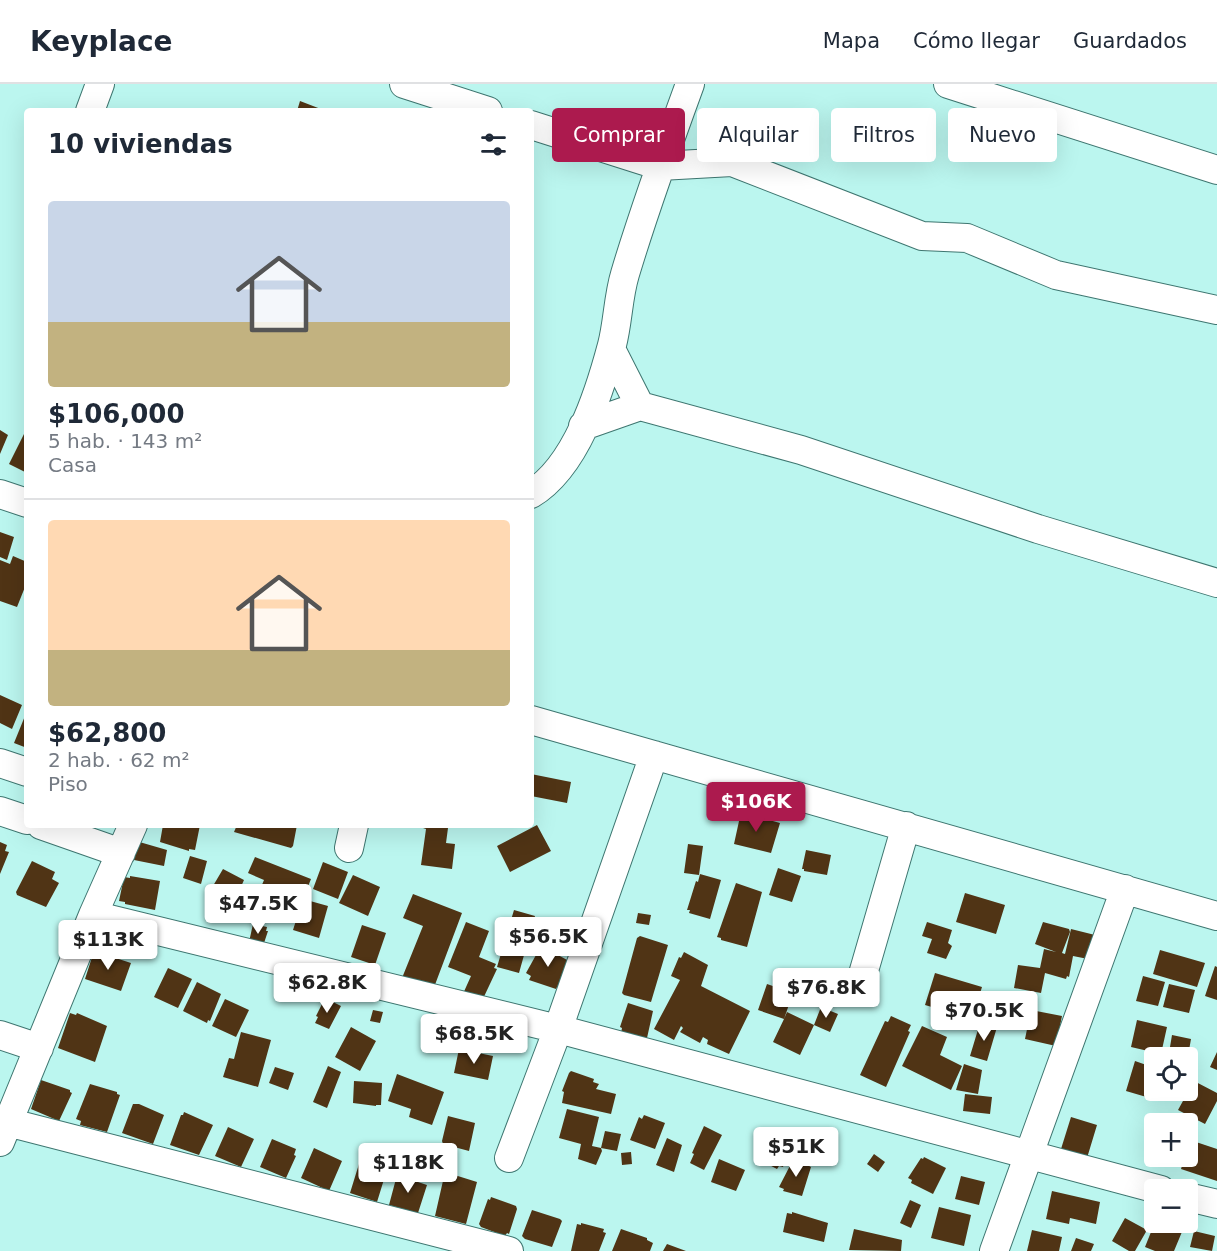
<!DOCTYPE html>
<html lang="es">
<head>
<meta charset="utf-8">
<style>
  :root { --surface:#fff; --page:#f2f2f3; --text:#1f2937; --muted:#747a83; --line:#e0e1e3; --accent:#ac1a4e }
  body { margin:0; font-family:"DejaVu Sans",sans-serif; background:var(--page); color:var(--text); height:100vh; display:flex; flex-direction:column; font-size:22px; white-space:nowrap }
  * { box-sizing:border-box; margin:0 }
  p { font-size:20px; color:var(--muted) }
  .icon { flex:none; width:33px; height:33px; fill:none; stroke:currentColor; stroke-width:2; stroke-linecap:round; stroke-linejoin:round }
  .map { position:relative; flex:1; overflow:hidden }
  .sheet { position:absolute; left:24px; top:24px; width:510px; height:720px; display:flex; flex-direction:column; background:var(--surface); border-radius:6px; box-shadow:0 6px 24px #0002 }
  .sheet>* { flex:none }
  .hud { position:absolute; left:552px; top:24px; width:570px; height:54px; display:flex; gap:12px }
  .buttons { position:absolute; left:1144px; top:963px; display:grid; gap:12px }
  .buttons a { display:grid; place-items:center; width:54px; height:54px; border-radius:6px; background:var(--surface); box-shadow:0 6px 24px #0002; font-size:30px }
  .price { position:absolute; translate:-50% -51px; padding:0 14px; border-radius:6px; background:#fff; color:#222; font-size:20px; line-height:39px; filter:drop-shadow(0 2px 3px #0008) }
  .price::after { content:''; position:absolute; left:50%; top:36px; width:18px; height:14px; margin-left:-9px; background:inherit; clip-path:polygon(0 0,100% 0,50% 100%) }
  .price.active { background:var(--accent); color:#fff }
  ul { padding:0; list-style:none }
  li { display:grid; align-content:center; gap:12px; height:318px; padding:0 24px }
  li+li { border-top:2px solid var(--line) }
  li span { display:grid; place-items:center; height:186px; border-radius:6px; color:#555 }
  li>.icon { margin-inline-start:auto }
  span .icon { width:108px; height:108px; fill:#fffc; stroke-width:1 }
  li b { font-size:26px }
  h2 { display:flex; justify-content:space-between; align-items:center; height:72px; padding:0 24px; font-size:26px }
  .pill { padding:0 21px; border-radius:6px; background:var(--surface); box-shadow:0 6px 24px #0002; font-size:21px; line-height:54px }
  .pill.active { background:var(--accent); color:#fff }
  header { display:flex; align-items:center; gap:36px; box-sizing:border-box; height:84px; padding:0 30px; background:var(--surface); border-bottom:2px solid var(--line) }
  header strong { font-size:28px }
  nav { display:flex; gap:33px; margin-inline-start:auto; font-size:21px }
  .map>svg:first-child { display:block }
</style>
</head>
<body>
<header>
<strong>Keyplace</strong>
<nav><a>Mapa</a><a>Cómo llegar</a><a>Guardados</a></nav>
</header>
<div class="map">
<svg width="1217" height="1167" viewBox="0 0 1217 1167">
  <rect width="100%" height="100%" fill="#bbf6ef"/>
  <path fill="#503415" d="M300,17L326,27H297Z
    M27,344V389L9,380Z
    M0,346L8,351L0,370Z
    M0,448L14,453L7,476L0,473Z
    M13,472L27,478V498L17,523L0,517V476L10,480Z
    M0,611L22,621L12,645L0,639Z
    M27,627V664L14,659Z
    M531,690L571,698L567,719L531,712Z
    M741,728L780,739L771,769L734,760Z
    M163,741H200L195,766L189,765V767L160,758Z
    M237,741H297L293,762L291,764L234,748Z
    M414,741L448,744L446,759L455,760L452,785L421,781L426,745Z
    M537,741L551,767L510,788L497,762Z
    M136,757L167,766L164,782L129,775Z
    M0,758L7,761L5,767L9,768L0,790Z
    M688,760L703,762L699,791L684,789Z
    M806,766L831,771L827,791L804,787V785H802Z
    M190,772L207,777L201,800L183,794Z
    M255,773L311,795L303,815L328,822L319,854L293,846L300,824L297,828L259,808L264,796L248,789Z
    M32,777L55,788L52,795L59,799L46,823L17,811L16,808Z
    M323,778L348,788L338,815L313,805Z
    M778,784L801,792L792,818L769,811Z
    M223,785L244,796L232,823L212,815L214,810L210,807Z
    M700,790L721,796L710,835L689,829L690,826H687L696,797L698,798Z
    M353,791L380,803L368,832L339,819Z
    M130,792L160,797L155,826L125,820V818L119,817L124,793L130,794Z
    M736,799L762,808L747,863L721,856V854L717,853Z
    M965,809L1005,821L996,850L956,838Z
    M413,810L462,829L433,906L402,894L423,842L403,834Z
    M514,826L535,832L519,889L497,883Z
    M638,829L651,831L649,841L636,839Z
    M466,838L489,847L479,873L496,880L494,884L497,885L481,919L462,912L471,892L448,883Z
    M927,838L952,846L948,859L952,862L946,875L927,869L932,855L922,852Z
    M1043,838L1069,845L1070,848L1062,869L1065,870L1071,845L1099,852L1093,876L1073,872L1069,893L1067,892L1066,895L1045,889L1041,909L1014,904L1018,881L1040,884L1044,865L1056,868L1035,860Z
    M253,840L267,843L266,847H268L263,862L249,858Z
    M362,841L386,849L375,881L351,873Z
    M640,852L668,861L651,918L624,911L622,909L637,854Z
    M541,862L571,878L556,905L529,896L531,892L526,889Z
    M1160,866L1205,879L1197,903L1153,890Z
    M94,867L131,879L121,907L85,895Z
    M684,868L708,881L701,902L750,927L729,970L707,960L708,956L703,953L700,959L680,948L683,944L681,942L674,956L654,945L680,896L671,892L679,873L681,874Z
    M1215,882L1217,883V916L1205,912Z
    M168,884L192,895L178,924L154,913Z
    M935,889L982,903L972,935L925,921Z
    M1143,892L1165,898L1158,922L1136,917Z
    M197,898L221,910L210,937L208,936L207,939L183,927Z
    M767,900L793,909L784,935L787,928L814,941L800,971L773,958L784,935L758,926Z
    M1169,900L1195,906L1189,929L1163,923Z
    M1011,909L1026,910L1024,927L1010,925Z
    M325,914L341,922L329,945L315,939L318,933L316,932Z
    M225,915L249,926L236,953L212,942Z
    M628,919L653,927L647,954L621,949L622,944L620,943Z
    M821,923L838,930L830,948L814,941Z
    M373,926L383,928L380,939L370,937Z
    M1031,926L1062,932L1056,962L1025,955Z
    M70,929L76,931L77,929L107,942L95,978L58,964Z
    M891,932L911,941L908,947L910,948L886,1003L860,991L885,937L888,938Z
    M1137,936L1167,943L1161,970L1131,963Z
    M980,939L997,943L987,977L970,972Z
    M922,942L947,953L940,971L962,982L951,1006L902,982Z
    M351,943L376,957L360,987L335,973Z
    M241,948L271,956L258,1003L223,993L229,974L234,975Z
    M1172,951L1191,955L1188,972L1169,969Z
    M459,965L493,972L488,996L454,989Z
    M1217,968V986L1210,983Z
    M1135,977L1155,984V1006H1164L1160,1017L1126,1007Z
    M964,980L982,986L978,1010L956,1006Z
    M328,982L341,988L327,1024L313,1018Z
    M275,983L294,989L288,1006L269,999Z
    M571,987L594,995L593,998L599,1000L596,1005L616,1010L611,1030L562,1019L564,1008L562,1007L569,989Z
    M397,990L444,1008L432,1041L409,1033L411,1025L388,1017Z
    M41,996L70,1006V1008L72,1009L59,1037L31,1025Z
    M354,997L382,999L381,1021H376V1022L353,1019Z
    M1194,997L1217,1009V1017L1205,1040L1178,1026Z
    M90,1000L117,1008V1010L120,1011L107,1048L80,1041L81,1037L76,1035Z
    M965,1010L992,1013L990,1030L963,1027Z
    M133,1020H139L164,1031L153,1060L122,1049Z
    M567,1025L599,1033L592,1062L601,1064L602,1067L596,1081L578,1075L581,1060L559,1054Z
    M184,1028L213,1041L199,1071L170,1061L181,1031H183Z
    M644,1031L665,1039L655,1065L630,1056L639,1033L642,1035Z
    M448,1032L475,1039L469,1067L443,1060L442,1057Z
    M1071,1033L1097,1041L1087,1074L1061,1065Z
    M704,1042L722,1051L704,1086L690,1079L694,1070L692,1069Z
    M228,1043L254,1055L241,1083L215,1072Z
    M605,1047L621,1050L617,1067L601,1064Z
    M765,1051L791,1058L783,1083L779,1082L777,1085L756,1074Z
    M667,1054L682,1061L674,1088L656,1081Z
    M272,1055L296,1065L294,1071L296,1072L286,1094L260,1083Z
    M1190,1056L1217,1065V1097L1181,1085L1185,1072H1188Z
    M314,1064L342,1077L329,1107L301,1094Z
    M363,1067L390,1076L377,1118L350,1109Z
    M631,1068L632,1080L622,1081L621,1069Z
    M874,1070L885,1078L878,1088L867,1080Z
    M924,1073L946,1084L933,1110L911,1099L912,1096L908,1094L921,1074L923,1075Z
    M794,1074L811,1083L802,1112L783,1107L784,1105L779,1103Z
    M719,1075L745,1086L736,1107L711,1098Z
    M445,1088L477,1098L466,1140L435,1132Z
    M397,1091L427,1101L418,1129L389,1121Z
    M961,1092L985,1098L979,1121L955,1115Z
    M1052,1107L1100,1118L1096,1140L1070,1134L1069,1140L1046,1135Z
    M491,1113L516,1122L517,1125L509,1150L507,1149L505,1152L481,1143L479,1140L488,1115L490,1116Z
    M910,1116L921,1121L911,1144L900,1139Z
    M939,1123L971,1131L964,1162L931,1154Z
    M532,1126L560,1135L562,1137L552,1163L525,1155L522,1152Z
    M792,1128L828,1139L824,1158L783,1148L787,1129L792,1130Z
    M1125,1134L1147,1146L1135,1167H1129L1112,1157Z
    M1155,1138H1173L1184,1143L1174,1167H1155L1145,1163Z
    M581,1139L604,1145L603,1148L606,1149L599,1167H571L577,1140L581,1141Z
    M621,1145L647,1154V1156L653,1159L650,1167H612Z
    M854,1145L902,1156L901,1167L849,1166Z
    M1032,1146L1062,1153L1059,1167H1027Z
    M1194,1147L1215,1152L1212,1167L1190,1163Z
    M1076,1154L1094,1160L1091,1167H1071Z
    M667,1160L686,1167H663Z"/>
  <g fill="none" stroke-linecap="round" stroke-linejoin="round">
    <g stroke="#3e7670" stroke-width="30">
      <path id="minor" d="M404,0L488,27
        M948,0L1217,86
        M90,27L100,0
        M531,41L660,82L732,78L922,152L967,154L1056,191L1217,226
        M611,265L640,322
        M583,342L640,322L801,366L1038,445L1217,499
        M0,410L27,419
        M531,410C576,383 599,310 612,261C618,238 618,213 625,190C644,126 667,63 690,0
        M531,636L1217,832
        M0,679L27,688
        M0,727L27,736
        M41,741L121,769
        M349,764L354,741
        M93,831L558,945L1161,1106
        M863,890L906,742
        M0,951L39,964
        M7,1038L509,1167
        M0,1058L93,831L133,741
        M509,1074L558,945L654,671
        M1188,1113L1217,1120
        M994,1167L1125,805"/>
    </g>
    <use href="#minor" stroke="#fff" stroke-width="28"/>
  </g>
</svg>
<div class="buttons">
<a><svg class="icon" aria-label="locate" viewBox="0 0 24 24"><circle cx="12" cy="12" r="6"/><path d="M12 2v4M12 18v4M2 12h4M18 12h4"/></svg></a>
<a>+</a>
<a>−</a>
</div>
<b class="price active" style="left:756px;top:749px">$106K</b>
<b class="price" style="left:258px;top:851px">$47.5K</b>
<b class="price" style="left:548px;top:884px">$56.5K</b>
<b class="price" style="left:108px;top:887px">$113K</b>
<b class="price" style="left:327px;top:930px">$62.8K</b>
<b class="price" style="left:826px;top:935px">$76.8K</b>
<b class="price" style="left:984px;top:958px">$70.5K</b>
<b class="price" style="left:474px;top:981px">$68.5K</b>
<b class="price" style="left:796px;top:1094px">$51K</b>
<b class="price" style="left:408px;top:1110px">$118K</b>
<div class="hud">
<a class="pill active">Comprar</a>
<a class="pill">Alquilar</a>
<a class="pill">Filtros</a>
<a class="pill">Nuevo</a>
</div>
<section class="sheet">
<h2>10 viviendas<svg class="icon" aria-label="filters" viewBox="0 0 24 24"><path d="M4 7h16M4 17h16"/><circle cx="9" cy="7" r="2"/><circle cx="15" cy="17" r="2"/></svg></h2>
<ul>
<li><span style="background:linear-gradient(#c9d6e8 65%,#c2b280 0)"><svg class="icon" aria-label="home" viewBox="0 0 24 24"><path d="M3 11l9-7 9 7M6 9v11h12V9"/></svg></span><div><b>$106,000</b><p>5 hab. · 143 m²</p><p>Casa</p></div></li>
<li><span style="background:linear-gradient(#ffd9b3 70%,#c2b280 0)"><svg class="icon" aria-label="home" viewBox="0 0 24 24"><path d="M3 11l9-7 9 7M6 9v11h12V9"/></svg></span><div><b>$62,800</b><p>2 hab. · 62 m²</p><p>Piso</p></div></li>
</ul>
</section>
</div>
</body>
</html>
